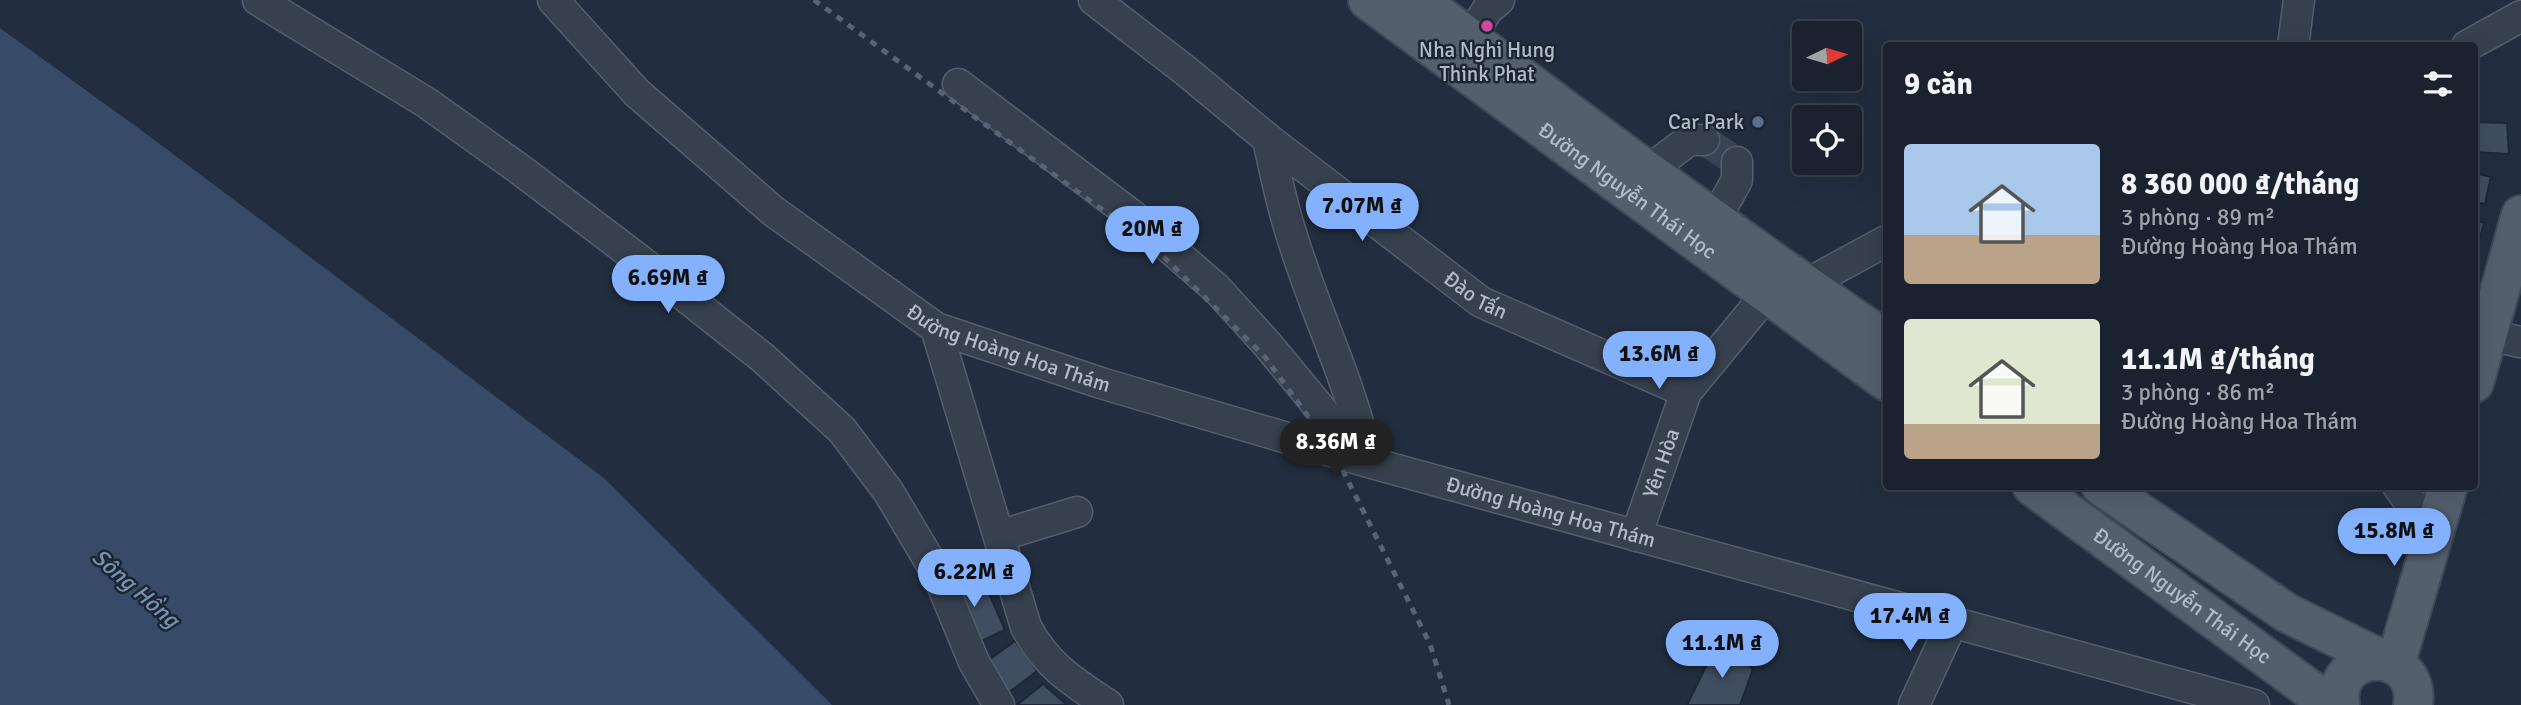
<!DOCTYPE html>
<html lang="vi">
<head>
<meta charset="utf-8">
<style>
  :root { --surface:#1a222f; --page:#272f3b; --text:#f1f3f6; --muted:#9fa4aa; --line:#383f4b; --accent:#84b1fd }
  body { margin:0; font-family:Signika,sans-serif; background:var(--page); color:var(--text); height:100vh; display:flex; flex-direction:column; font-size:26px; white-space:nowrap }
  * { box-sizing:border-box; margin:0 }
  p { font-size:23px; color:var(--muted) }
  .icon { flex:none; width:38px; height:38px; fill:none; stroke:currentColor; stroke-width:2; stroke-linecap:round; stroke-linejoin:round }
  .map { position:relative; flex:1; overflow:hidden }
  .sheet { position:absolute; left:1883px; top:42px; width:595px; height:448px; display:flex; flex-direction:column; background:var(--surface); border-radius:7px; box-shadow:0 7px 28px #0002,0 0 0 2px var(--line) }
  .sheet>* { flex:none }
  .needle { width:46px; rotate:85deg }
  .buttons { position:absolute; left:1792px; top:21px; display:grid; gap:14px }
  .buttons a { display:grid; place-items:center; width:70px; height:70px; border-radius:7px; background:var(--surface); box-shadow:0 7px 28px #0002,0 0 0 2px var(--line); font-size:35px }
  .price { position:absolute; translate:-50% -60px; padding:0 16px; border-radius:24px; background:var(--accent); color:#111; font-size:23px; line-height:46px; filter:drop-shadow(0 2px 4px #0008) }
  .price::after { content:''; position:absolute; left:50%; top:42px; width:21px; height:16px; margin-left:-10px; background:inherit; clip-path:polygon(0 0,100% 0,50% 100%) }
  .price.selected { background:#222; color:#fff }
  ul { padding:0; list-style:none }
  li { display:flex; align-items:center; gap:21px; height:175px; padding:0 21px }
  li span { display:grid; place-items:center; flex:none; width:196px; height:140px; border-radius:7px; color:#555 }
  li>.icon { margin-inline-start:auto }
  span .icon { width:84px; height:84px; fill:#fffc; stroke-width:1 }
  li b { font-size:30px }
  h2 { display:flex; justify-content:space-between; align-items:center; height:84px; padding:0 21px; font-size:30px }
  .map>svg:first-child { display:block }
</style>
</head>
<body>
<div class="map">
<svg width="2521" height="705" viewBox="0 0 2521 705">
  <rect width="100%" height="100%" fill="#222e3f"/>
  <path fill="#374b69" d="M0,28L149,136L605,479L832,705H0Z"/>
  <path fill="#414e61" stroke="#1e2735" stroke-width="2" d="M2474,122L2507,123L2509,154L2474,152Z
    M2474,173L2491,177L2485,204L2474,202Z
    M2474,220L2484,223L2474,259Z
    M981,575L1005,630L970,646L943,583Z
    M1719,640L1753,669L1740,705H1687Z
    M1015,641L1037,671L1004,696L982,665Z
    M1043,684L1067,705H1017Z"/>
  <g fill="none" stroke-linecap="round" stroke-linejoin="round">
    <path stroke="#384354" stroke-width="30" stroke-dasharray="30 15" stroke-linecap="butt" d="M1704,140L1737,162"/>
    <g stroke="#555e6c" stroke-width="33">
      <g id="minor">
        <path d="M258,0L427,103L518,168L642,262L763,358L842,430L888,491L938,575L974,662L999,705"/>
        <path id="s1" d="M553,0L637,93L773,211L936,328L1101,383L1368,462L2254,705"/>
        <path id="s2" d="M1094,0L1186,71L1268,139L1481,302L1686,392"/>
        <path d="M2293,46L2299,0"/>
        <path d="M2467,46L2521,16"/>
        <path d="M1458,56L1488,9L1499,0"/>
        <path d="M958,84L1133,216L1217,289L1267,344L1329,419L1346,455"/>
        <path d="M1268,139C1275,171 1281,203 1291,233C1314,311 1351,381 1368,462"/>
        <path d="M1648,171L1689,140H1704"/>
        <path d="M1716,218L1737,180V162"/>
        <path d="M1805,285L1886,241"/>
        <path d="M936,328L1026,627C1047,666 1072,681 1108,705"/>
        <path d="M2488,335L2521,342"/>
        <path d="M2398,486L2408,500L2438,527"/>
        <path d="M999,536L1077,512"/>
        <path id="s3" d="M1636,536L1686,392L1767,294"/>
        <path d="M1914,705L1952,623"/>
      </g>
    </g>
    <g stroke="#404957" stroke-width="42">
      <g id="major">
        <path id="s4" d="M1368,0L1886,381"/>
        <path d="M1419,0C1573,116 1727,232 1886,340"/>
        <path d="M2474,383L2521,215"/>
        <path id="s5" d="M2032,486L2331,705"/>
        <path d="M2101,486L2287,613L2385,661"/>
        <path d="M2395,665L2448,486"/>
        <path d="M2340,705C2332,646 2421,646 2413,705"/>
      </g>
    </g>
    <use href="#minor" stroke="#36404e" stroke-width="30"/>
    <use href="#major" stroke="#545f6e" stroke-width="38"/>
    <path stroke="#586476" stroke-width="5" stroke-dasharray="7 7" stroke-linecap="butt" d="M814,0L1155,248L1265,357L1333,451L1430,644L1449,705"/>
  </g>
  <circle fill="#d1479c" stroke="#1c2533" stroke-width="2.5" cx="1487" cy="26" r="7"/>
  <circle fill="#5c6f8a" stroke="#1c2533" stroke-width="2.5" cx="1758" cy="122" r="7"/>
  <g text-anchor="middle" stroke-width="5" stroke-linejoin="round" paint-order="stroke">
    <g font-size="21" fill="#b2bbca" stroke="#1c2533">
      <text x="1487" y="57">Nha Nghi Hung<tspan x="1487" dy="24">Think Phat</tspan></text>
      <text x="1744" y="129" text-anchor="end">Car Park</text>
    </g>
    <g font-size="21" fill="#b2bbca" stroke="#1c2533">
      <text dy="7" stroke="none"><textPath href="#s4" startOffset="322">Đường Nguyễn Thái Học</textPath></text>
      <text dy="7" stroke="none"><textPath href="#s2" startOffset="483">Đào Tấn</textPath></text>
      <text dy="7" stroke="none"><textPath href="#s1" startOffset="581">Đường Hoàng Hoa Thám</textPath></text>
      <text dy="7" stroke="none"><textPath href="#s3" startOffset="77">Yên Hòa</textPath></text>
      <text dy="7" stroke="none"><textPath href="#s1" startOffset="1148">Đường Hoàng Hoa Thám</textPath></text>
      <text dy="7" stroke="none"><textPath href="#s5" startOffset="186">Đường Nguyễn Thái Học</textPath></text>
    </g>
    <g font-size="23" font-style="italic" fill="#7890b2" stroke="#1c2533">
      <text transform="translate(136 588) rotate(41)" y="8">Sông Hồng</text>
    </g>
  </g>
</svg>
<div class="buttons">
<a><svg class="needle" viewBox="-14 -14 28 28"><path d="M0-13l5 13h-10z" fill="#e53935"/><path d="M0 13l5-13h-10z" fill="#9fa4aa"/></svg></a>
<a><svg class="icon" aria-label="locate" viewBox="0 0 24 24"><circle cx="12" cy="12" r="6"/><path d="M12 2v4M12 18v4M2 12h4M18 12h4"/></svg></a>
</div>
<b class="price" style="left:1362px;top:243px">7.07M ₫</b>
<b class="price" style="left:1152px;top:266px">20M ₫</b>
<b class="price" style="left:668px;top:315px">6.69M ₫</b>
<b class="price" style="left:1659px;top:391px">13.6M ₫</b>
<b class="price selected" style="left:1336px;top:479px">8.36M ₫</b>
<b class="price" style="left:2394px;top:568px">15.8M ₫</b>
<b class="price" style="left:974px;top:609px">6.22M ₫</b>
<b class="price" style="left:1910px;top:653px">17.4M ₫</b>
<b class="price" style="left:1722px;top:680px">11.1M ₫</b>
<section class="sheet">
<h2>9 căn<svg class="icon" aria-label="filters" viewBox="0 0 24 24"><path d="M4 7h16M4 17h16"/><circle cx="9" cy="7" r="2"/><circle cx="15" cy="17" r="2"/></svg></h2>
<ul>
<li><span style="background:linear-gradient(#a9c7e8 65%,#b9a48a 0)"><svg class="icon" aria-label="home" viewBox="0 0 24 24"><path d="M3 11l9-7 9 7M6 9v11h12V9"/></svg></span><div><b>8 360 000 ₫/tháng</b><p>3 phòng · 89 m²</p><p>Đường Hoàng Hoa Thám</p></div></li>
<li><span style="background:linear-gradient(#dfe7d0 75%,#b9a48a 0)"><svg class="icon" aria-label="home" viewBox="0 0 24 24"><path d="M3 11l9-7 9 7M6 9v11h12V9"/></svg></span><div><b>11.1M ₫/tháng</b><p>3 phòng · 86 m²</p><p>Đường Hoàng Hoa Thám</p></div></li>
</ul>
</section>
</div>
</body>
</html>
